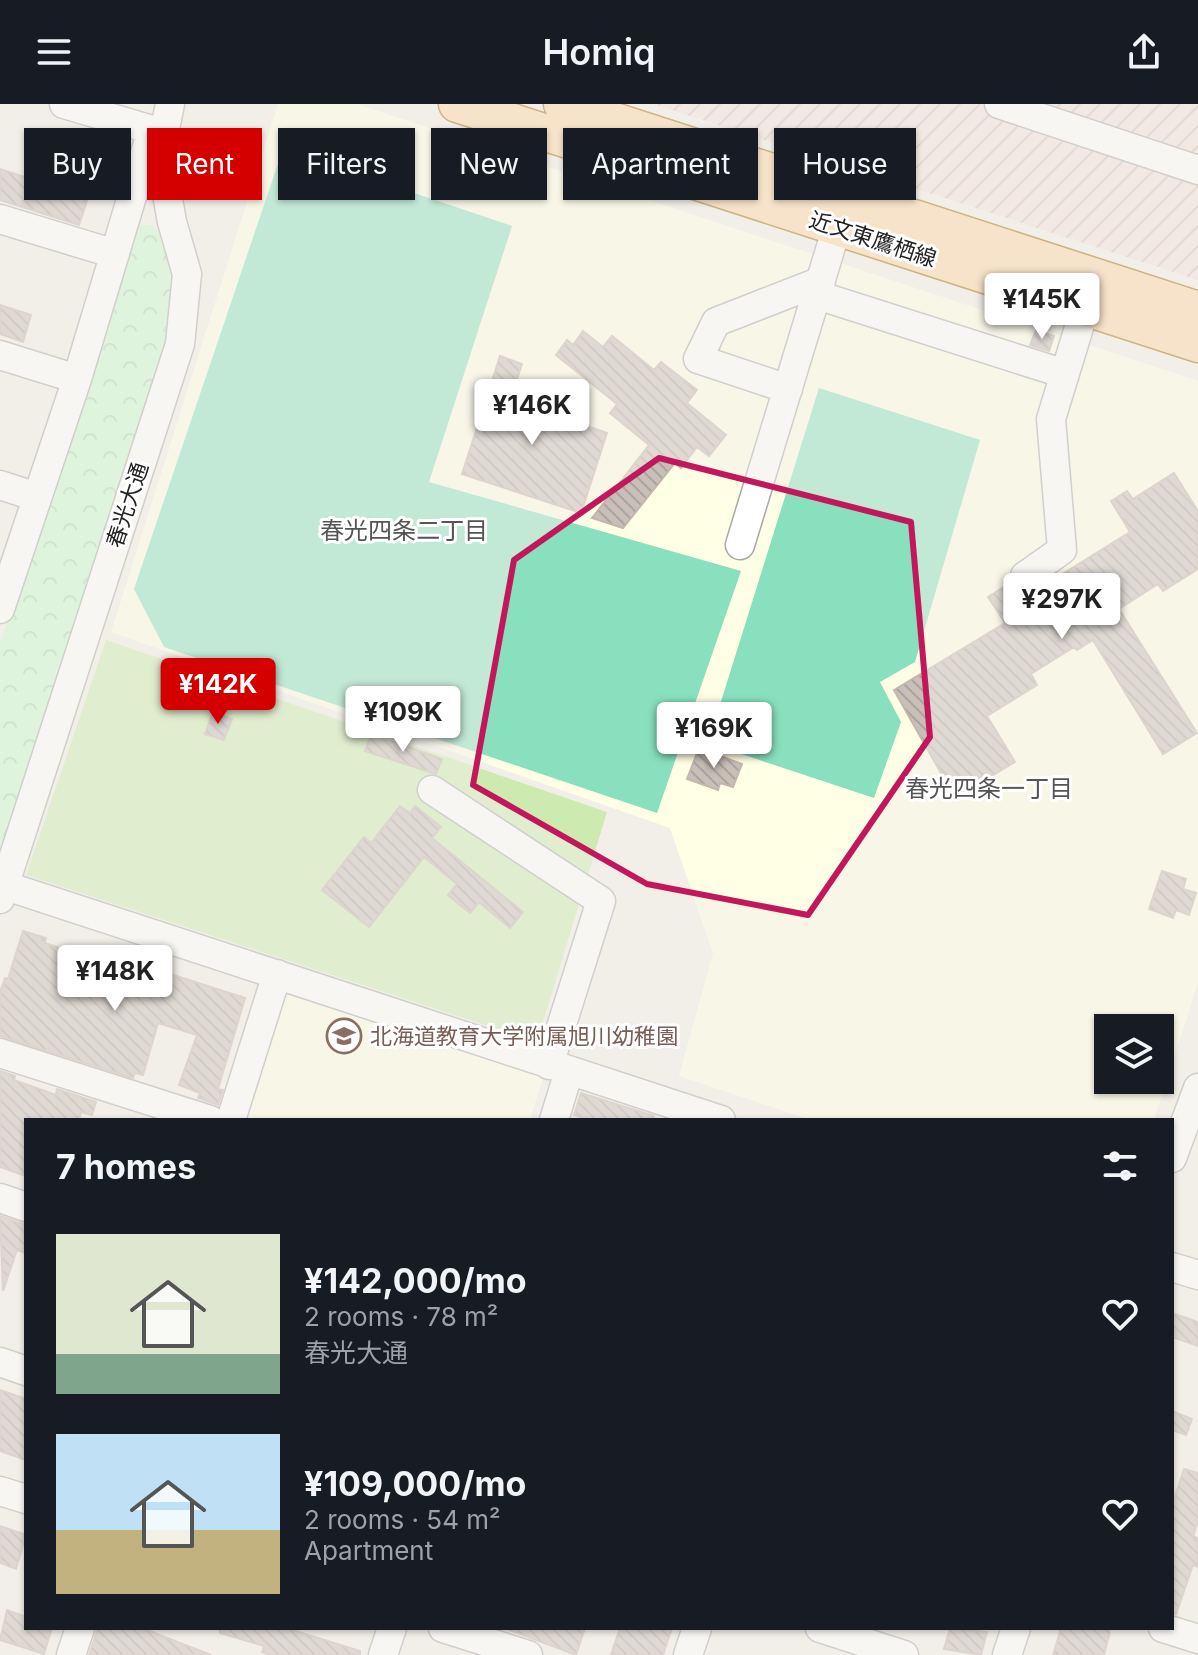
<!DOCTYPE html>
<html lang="en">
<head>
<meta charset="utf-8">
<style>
  :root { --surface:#171b24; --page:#242831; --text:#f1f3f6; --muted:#9ea1a6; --accent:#d40000 }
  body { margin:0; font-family:Inter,"Noto Sans JP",sans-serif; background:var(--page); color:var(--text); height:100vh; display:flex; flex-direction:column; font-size:30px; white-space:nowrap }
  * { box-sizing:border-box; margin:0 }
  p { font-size:26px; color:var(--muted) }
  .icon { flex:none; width:44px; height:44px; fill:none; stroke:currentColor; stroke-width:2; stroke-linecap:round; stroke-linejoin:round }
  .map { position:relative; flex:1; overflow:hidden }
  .side { position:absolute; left:24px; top:1014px; width:1150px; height:512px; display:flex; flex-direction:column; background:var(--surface); border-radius:0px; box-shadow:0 2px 6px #0004 }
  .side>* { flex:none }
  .hud { position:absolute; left:24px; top:24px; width:1150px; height:72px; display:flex; gap:16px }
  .buttons { position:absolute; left:1094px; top:910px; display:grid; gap:16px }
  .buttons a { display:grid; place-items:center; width:80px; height:80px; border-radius:0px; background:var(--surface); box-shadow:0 2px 6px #0004; font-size:40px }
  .price { position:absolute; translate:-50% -68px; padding:0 18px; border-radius:8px; background:#fff; color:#222; font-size:26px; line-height:52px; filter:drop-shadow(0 2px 4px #0008) }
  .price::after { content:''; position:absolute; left:50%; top:48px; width:24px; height:18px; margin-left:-12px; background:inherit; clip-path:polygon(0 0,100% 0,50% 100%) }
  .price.selected { background:var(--accent); color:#fff }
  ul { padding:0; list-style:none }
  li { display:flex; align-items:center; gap:24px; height:200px; padding:0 32px }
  li span { display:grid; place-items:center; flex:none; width:224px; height:160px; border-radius:0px; color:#555 }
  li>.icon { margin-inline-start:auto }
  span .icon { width:96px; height:96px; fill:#fffc; stroke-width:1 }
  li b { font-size:34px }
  h2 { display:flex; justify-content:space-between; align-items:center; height:96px; padding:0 32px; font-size:34px }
  .pill { padding:0 28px; border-radius:0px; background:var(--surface); box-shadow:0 2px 6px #0004; font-size:28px; line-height:72px }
  .pill.selected { background:var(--accent); color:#fff }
  header { display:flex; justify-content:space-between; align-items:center; height:104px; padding:0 32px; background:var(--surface); font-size:36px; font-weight:600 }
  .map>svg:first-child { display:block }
</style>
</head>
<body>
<header><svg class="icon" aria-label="menu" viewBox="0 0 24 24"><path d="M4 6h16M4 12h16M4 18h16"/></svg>Homiq<svg class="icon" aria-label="share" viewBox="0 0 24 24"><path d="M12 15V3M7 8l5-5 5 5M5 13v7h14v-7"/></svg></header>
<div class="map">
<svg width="1198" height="1551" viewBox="0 0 1198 1551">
  <defs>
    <pattern id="military-furrows" width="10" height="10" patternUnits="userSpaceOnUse" patternTransform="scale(2)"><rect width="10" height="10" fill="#f3e3dd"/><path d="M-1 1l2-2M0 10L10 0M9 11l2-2" fill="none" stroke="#d0c2bd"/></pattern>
    <pattern id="park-crowns" width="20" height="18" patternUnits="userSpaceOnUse" patternTransform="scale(2)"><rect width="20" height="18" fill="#c8facc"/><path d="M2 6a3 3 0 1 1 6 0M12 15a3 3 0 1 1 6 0" fill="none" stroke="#acd6af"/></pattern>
    <pattern id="building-back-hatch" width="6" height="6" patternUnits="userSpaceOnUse" patternTransform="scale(2)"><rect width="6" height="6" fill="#c7bfb8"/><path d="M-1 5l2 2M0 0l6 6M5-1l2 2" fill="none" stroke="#aba49e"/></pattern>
  </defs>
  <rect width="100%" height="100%" fill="#f2efe9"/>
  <path fill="#ffffe5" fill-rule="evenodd" d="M278,0H357L1198,277V879L1154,1016H811L679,972L713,849L670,724L111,528ZM1108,924H1160V976H1108Z
    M286,890L543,973L530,1016H247Z"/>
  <path fill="url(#military-furrows)" d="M653,0H1198V176Z"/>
  <path fill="#cdebb0" d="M106,536L607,708L537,938L26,771Z"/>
  <path fill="url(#park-crowns)" d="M141,121H153C180,161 172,207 165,253L0,763V540L131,129Z"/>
  <path fill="#88e0be" d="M283,45L512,122L429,378L741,467L657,709L164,543L134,485Z
    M819,284L980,336L915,558L880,578L901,618L874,694L708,639Z"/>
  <path fill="url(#building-back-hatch)" stroke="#c4b6ab" stroke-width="2" d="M0,65L88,94L79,121L0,96Z
    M0,201L31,211L23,238L0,230Z
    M1036,226L1054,232L1049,247L1030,241Z
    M583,227L603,243L612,232L654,266L661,258L697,286L687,299L726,331L709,352L697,343L681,364L675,359L623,424L592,414L649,341L610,309L617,300L556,251L567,236L573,241Z
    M500,252L522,260L510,296L607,329L581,409L462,370Z
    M1174,369L1198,407V465L1163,487L1158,480L1119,505L1197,629L1163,650L1093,536L1077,546L1074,543L1031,570L1037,581L987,612L1015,658L955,694L894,586L1005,519L988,493L1010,479L1022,495L1130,428L1111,397L1127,387L1133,395Z
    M213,608L232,615L224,636L205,630Z
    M371,630L442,655L436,670L365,647Z
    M699,644L742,660L733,683L720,679L718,686L687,675Z
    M400,702L410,709L415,702L441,723L432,734L523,808L510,824L479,798L470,809L448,791L457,780L424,753L369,823L322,786L364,733L371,739Z
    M1162,767L1186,775L1183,785L1196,789L1189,811L1176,806L1173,814L1149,805Z
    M23,827L46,834L45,839L84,852L82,859L118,872L120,867L137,873L145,847L168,855L164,868L245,894L218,985L223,986L218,1001L198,994L200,989L179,981L197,931L158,919L143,971L135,969L133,974L0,932V889L5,874L8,875Z
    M0,967L15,972L14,976L56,991L57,985L96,998L92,1011L81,1008L79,1016H26V1072L0,1063Z
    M581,989L654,1012L653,1016H591L574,1011Z
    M0,1112L26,1121V1149L17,1146L3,1187Z
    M1172,1209L1198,1218V1242L1172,1233Z
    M0,1286L26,1295V1356L0,1347Z
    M1172,1307L1192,1315L1186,1331L1172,1326Z
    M1184,1365L1198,1369V1417L1193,1432L1198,1434V1463L1193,1461L1176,1510L1172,1509V1401Z
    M0,1422L26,1431L16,1465L0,1459Z
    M7,1506L26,1513V1524H52L44,1550L0,1536Z
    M98,1524H142L211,1551H89Z
    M220,1524H286L360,1547V1551H271L262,1548L264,1542L220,1529Z
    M504,1524H585L576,1551Z
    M620,1524H672L663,1551H611Z
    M950,1524L987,1528L981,1551L944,1545Z
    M1061,1524H1107L1110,1528L1104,1551H1053Z"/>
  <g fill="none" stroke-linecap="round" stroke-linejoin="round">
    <g stroke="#a9a9a9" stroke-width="31">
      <path id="minor" d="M64,0L152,26
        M999,0L1198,66
        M0,115L115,150
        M817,191L1065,270
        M0,251L77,275
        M788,285L698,255L716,218L821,177
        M0,381L37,393
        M740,441L837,123
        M1025,472L1062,446L1051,315L1085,204
        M0,505L77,275L152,26
        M432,686L601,797L549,961
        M0,780L721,1016
        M0,795L180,240L187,170L172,118L160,50L170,0
        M0,949L210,1016
        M231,1016L277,870
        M554,1016L569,967
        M1172,1054L1198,984
        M0,1094L26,1103
        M1172,1163L1198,1171
        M0,1258L26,1267
        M0,1387L26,1395
        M443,1524L528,1551
        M820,1524L904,1551
        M1163,1524L1198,1535
        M71,1551L80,1524
        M383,1551L392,1524
        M688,1551L697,1524
        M1007,1551L1016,1524"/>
    </g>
    <g stroke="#a06b00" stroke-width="39">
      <path id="major" d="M457,0L1198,240
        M562,0L1198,206"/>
    </g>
    <use href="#minor" stroke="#fff" stroke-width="28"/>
    <use href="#major" stroke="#fcd6a4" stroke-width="36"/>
  </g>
  <path d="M0 0H1198V1551H0ZM659,354L911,418L930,633L808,811L647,780L473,681L514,456Z" fill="#f2efe9" fill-opacity=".55" fill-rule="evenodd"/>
  <path fill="none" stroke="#c2185b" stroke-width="6" stroke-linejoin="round" d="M659,354L911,418L930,633L808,811L647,780L473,681L514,456Z"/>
  <defs>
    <g id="school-ring" transform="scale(1.8)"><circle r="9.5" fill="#fff" stroke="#8d6e63" stroke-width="1.5"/><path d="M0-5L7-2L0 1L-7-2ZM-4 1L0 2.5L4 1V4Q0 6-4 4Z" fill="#8d6e63"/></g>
  </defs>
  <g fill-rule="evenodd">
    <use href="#school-ring" x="344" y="932"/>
  </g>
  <g text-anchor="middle" stroke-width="6" stroke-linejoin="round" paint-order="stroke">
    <g font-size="22" fill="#222" stroke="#fff">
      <text transform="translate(873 135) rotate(18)" y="8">近文東鷹栖線</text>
      <text transform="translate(127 401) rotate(-72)" y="8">春光大通</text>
    </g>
    <g font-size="22" fill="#785e54" stroke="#fff" text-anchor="start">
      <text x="370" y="940">北海道教育大学附属旭川幼稚園</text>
    </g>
    <g font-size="24" fill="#555" stroke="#fff">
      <text x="404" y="435">春光四条二丁目</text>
      <text x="989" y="693">春光四条一丁目</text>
    </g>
  </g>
</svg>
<div class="buttons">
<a><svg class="icon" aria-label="layers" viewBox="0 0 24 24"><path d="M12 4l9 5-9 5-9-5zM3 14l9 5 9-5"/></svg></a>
</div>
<b class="price" style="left:1042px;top:237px">¥145K</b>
<b class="price" style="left:532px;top:343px">¥146K</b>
<b class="price" style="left:1062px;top:537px">¥297K</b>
<b class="price selected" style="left:218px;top:622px">¥142K</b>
<b class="price" style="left:403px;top:650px">¥109K</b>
<b class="price" style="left:714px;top:666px">¥169K</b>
<b class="price" style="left:115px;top:909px">¥148K</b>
<div class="hud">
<a class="pill">Buy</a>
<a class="pill selected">Rent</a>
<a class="pill">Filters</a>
<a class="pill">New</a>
<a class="pill">Apartment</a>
<a class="pill">House</a>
</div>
<section class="side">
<h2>7 homes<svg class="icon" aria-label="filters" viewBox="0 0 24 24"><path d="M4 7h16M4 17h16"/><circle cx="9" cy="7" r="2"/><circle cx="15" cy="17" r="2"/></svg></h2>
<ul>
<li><span style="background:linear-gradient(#dfe7d0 75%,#7fa58c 0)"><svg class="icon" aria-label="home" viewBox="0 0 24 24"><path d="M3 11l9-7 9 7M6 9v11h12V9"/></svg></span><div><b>¥142,000/mo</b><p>2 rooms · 78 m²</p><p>春光大通</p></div><svg class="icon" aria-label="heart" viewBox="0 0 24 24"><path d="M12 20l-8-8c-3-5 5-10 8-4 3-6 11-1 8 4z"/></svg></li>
<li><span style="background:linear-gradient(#bfe0f5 60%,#c2b280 0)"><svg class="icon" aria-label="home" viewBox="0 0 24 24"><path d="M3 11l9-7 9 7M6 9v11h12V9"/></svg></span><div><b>¥109,000/mo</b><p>2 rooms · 54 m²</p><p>Apartment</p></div><svg class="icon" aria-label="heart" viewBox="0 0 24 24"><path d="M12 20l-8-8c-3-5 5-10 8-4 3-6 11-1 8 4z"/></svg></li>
</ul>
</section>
</div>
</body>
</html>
